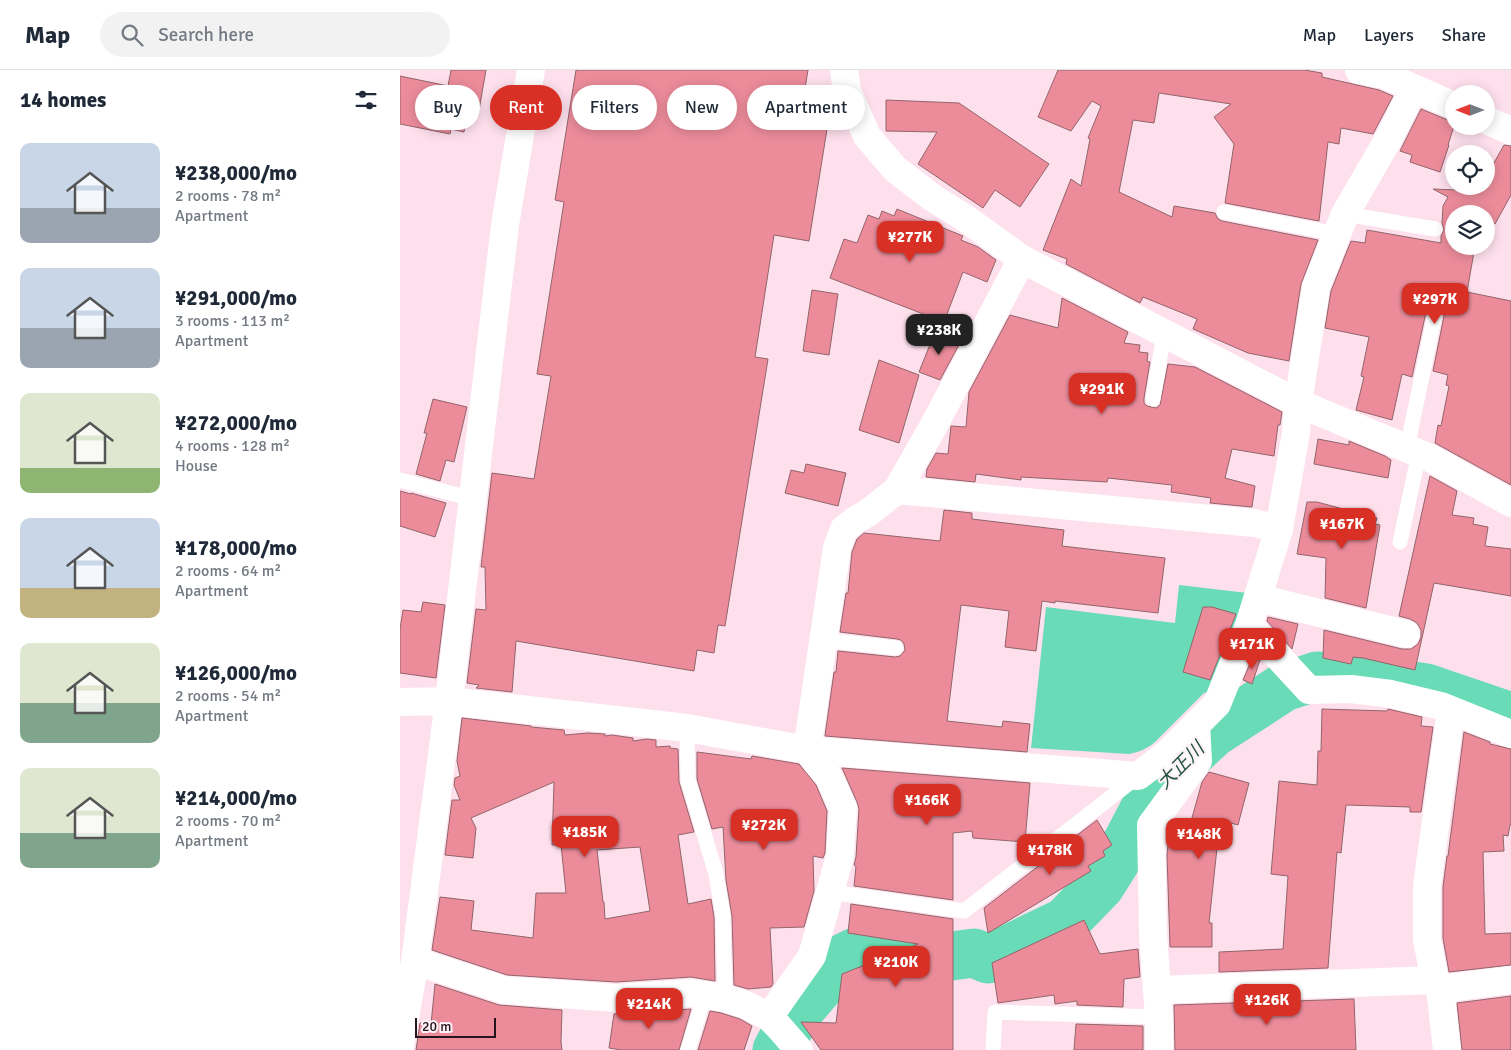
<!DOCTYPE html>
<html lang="en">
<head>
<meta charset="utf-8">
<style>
  :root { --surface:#fff; --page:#f2f2f3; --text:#1f2937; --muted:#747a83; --line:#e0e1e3; --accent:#d93025 }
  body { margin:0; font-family:Signika,"Noto Sans JP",sans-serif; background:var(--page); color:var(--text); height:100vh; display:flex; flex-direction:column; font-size:19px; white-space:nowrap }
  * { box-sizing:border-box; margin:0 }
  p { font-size:16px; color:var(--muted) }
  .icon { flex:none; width:28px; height:28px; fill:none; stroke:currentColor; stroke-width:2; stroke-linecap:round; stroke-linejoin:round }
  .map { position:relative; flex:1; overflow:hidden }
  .sheet { display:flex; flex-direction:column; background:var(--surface); width:400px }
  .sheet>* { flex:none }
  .top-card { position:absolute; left:15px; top:15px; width:475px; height:45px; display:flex; gap:10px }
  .needle { width:32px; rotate:270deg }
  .buttons { position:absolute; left:1045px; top:15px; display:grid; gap:10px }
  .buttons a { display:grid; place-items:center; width:50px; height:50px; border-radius:50%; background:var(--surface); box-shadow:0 2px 12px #0003; font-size:25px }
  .scale { position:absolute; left:15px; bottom:12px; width:81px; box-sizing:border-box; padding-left:5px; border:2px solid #25141c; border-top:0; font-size:14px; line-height:18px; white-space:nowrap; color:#25141c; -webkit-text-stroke:4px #fef4f8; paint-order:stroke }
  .price { position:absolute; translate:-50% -42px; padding:0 11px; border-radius:10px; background:var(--accent); color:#fff; font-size:16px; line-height:32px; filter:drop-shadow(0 1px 2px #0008) }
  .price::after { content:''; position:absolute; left:50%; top:30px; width:15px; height:11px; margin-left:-8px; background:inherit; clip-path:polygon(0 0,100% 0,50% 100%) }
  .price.current { background:#222; color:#fff }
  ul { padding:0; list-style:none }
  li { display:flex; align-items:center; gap:15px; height:125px; padding:0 20px }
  li span { display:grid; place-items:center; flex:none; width:140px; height:100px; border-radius:10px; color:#555 }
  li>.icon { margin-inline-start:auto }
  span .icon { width:60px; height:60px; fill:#fffc; stroke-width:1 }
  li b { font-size:21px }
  h2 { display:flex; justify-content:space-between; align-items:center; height:60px; padding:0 20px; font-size:21px }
  .pill { padding:0 18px; border-radius:22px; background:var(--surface); box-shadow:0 2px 12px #0003; font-size:18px; line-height:45px }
  .pill.current { background:var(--accent); color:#fff }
  header { display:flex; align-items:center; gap:30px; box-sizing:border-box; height:70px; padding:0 25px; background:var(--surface); border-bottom:1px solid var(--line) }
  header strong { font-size:24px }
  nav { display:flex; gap:28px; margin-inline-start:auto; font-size:18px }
  .search { width:350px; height:45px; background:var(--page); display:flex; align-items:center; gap:12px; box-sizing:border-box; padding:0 18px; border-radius:28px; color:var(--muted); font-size:19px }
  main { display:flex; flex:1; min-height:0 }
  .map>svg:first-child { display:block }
</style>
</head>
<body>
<header>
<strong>Map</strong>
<div class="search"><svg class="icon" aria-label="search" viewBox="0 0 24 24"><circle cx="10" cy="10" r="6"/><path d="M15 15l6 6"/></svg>Search here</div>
<nav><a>Map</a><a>Layers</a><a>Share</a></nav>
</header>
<main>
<section class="sheet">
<h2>14 homes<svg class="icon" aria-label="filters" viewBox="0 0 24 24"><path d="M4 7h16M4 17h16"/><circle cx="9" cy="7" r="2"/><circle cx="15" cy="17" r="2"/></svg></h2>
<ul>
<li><span style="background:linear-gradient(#c9d6e8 65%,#9aa5b1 0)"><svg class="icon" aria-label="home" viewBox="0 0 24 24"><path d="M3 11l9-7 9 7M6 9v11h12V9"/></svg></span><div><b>¥238,000/mo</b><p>2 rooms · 78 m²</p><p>Apartment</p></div></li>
<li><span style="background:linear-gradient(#c9d6e8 60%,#9aa5b1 0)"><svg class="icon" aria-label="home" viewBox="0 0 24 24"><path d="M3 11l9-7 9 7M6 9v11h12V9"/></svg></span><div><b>¥291,000/mo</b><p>3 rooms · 113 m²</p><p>Apartment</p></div></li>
<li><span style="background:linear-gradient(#dfe7d0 75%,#8fb573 0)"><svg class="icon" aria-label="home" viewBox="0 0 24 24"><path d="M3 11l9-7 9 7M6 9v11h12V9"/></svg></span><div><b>¥272,000/mo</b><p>4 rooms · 128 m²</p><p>House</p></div></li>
<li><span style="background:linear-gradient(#c9d6e8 70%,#c2b280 0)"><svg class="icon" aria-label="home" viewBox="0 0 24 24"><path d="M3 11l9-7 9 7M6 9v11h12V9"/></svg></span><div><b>¥178,000/mo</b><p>2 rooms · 64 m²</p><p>Apartment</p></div></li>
<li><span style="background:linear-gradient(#dfe7d0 60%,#7fa58c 0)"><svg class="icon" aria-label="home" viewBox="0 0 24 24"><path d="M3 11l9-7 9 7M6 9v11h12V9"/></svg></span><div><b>¥126,000/mo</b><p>2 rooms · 54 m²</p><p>Apartment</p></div></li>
<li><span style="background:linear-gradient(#dfe7d0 65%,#7fa58c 0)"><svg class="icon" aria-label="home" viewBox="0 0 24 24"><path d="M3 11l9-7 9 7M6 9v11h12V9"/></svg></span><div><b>¥214,000/mo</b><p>2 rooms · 70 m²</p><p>Apartment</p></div></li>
</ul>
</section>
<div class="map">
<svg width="1111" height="980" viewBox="0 0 1111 980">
  <rect width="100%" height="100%" fill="#fee0ed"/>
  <path fill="#69dcb7" d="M779,515L848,523L815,620L804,623L755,672C747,679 739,682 729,684L631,678L646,537L775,553Z"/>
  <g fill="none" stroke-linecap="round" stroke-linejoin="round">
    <path stroke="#69dcb7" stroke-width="49" d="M377,980L397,943L445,887L466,877L544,887L574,883L588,889L665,852L700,816L724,778L757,715L813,663L884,617L917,606L968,609L1026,618L1111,647"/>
  </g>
  <path fill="#ec8c9b" stroke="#92646a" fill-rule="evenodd" d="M51,0H86L78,46L67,43L64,62L51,59L50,64L0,54V6L48,16Z
    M176,0H408L402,37L409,38L408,50L428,53L409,171L374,165L355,287L368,289L325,556L318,555L314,583L297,580L294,601L116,571L112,622L76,618L79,615L67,613L76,539L86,540L85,497H81L92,403L134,409L151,306L137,304L164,132L155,130Z
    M658,0H904L922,3V7L979,20L993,26L973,64L941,58L939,74L928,72L919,151L825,133L834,74L814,47L831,34L759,23L754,53L733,50L719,122L772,147L774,136L815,143L818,149L822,151L918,170L901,214L889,291L848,283L793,259L797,249L743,227L740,233L666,194L667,189L643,180L671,109L681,116L690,69L688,68L701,36L692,31L671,61L638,47Z
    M486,30L559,33L649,94L620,137L595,120L583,138L518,94L537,62L486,61Z
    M1021,39L1048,50L1054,51V56L1048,75H1049L1040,102L1010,92L1012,85L1000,81Z
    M1104,75L1111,76V125L1095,154L1086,149V144H1054V176H1075L1067,222L1111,231V415L1035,373L1038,355L1041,356L1049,316L1046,315L1048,305L1033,301L1044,246V241L1041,237L1036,235H1032L1026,242L1012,307L1002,304L992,350L956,340L964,307L961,306L969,267L925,258L931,221L951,171L965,173L967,160L1041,173V166L1044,160L1042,153L1043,136L1048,127L1033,119L1079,121L1081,116H1086V107Z
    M497,139L563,166L561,170L578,177L596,190L587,212L563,202L544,252L430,208L444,169L457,173L468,145L479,149L482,141L494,146Z
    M412,220L438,224L429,285L403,281Z
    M662,228L728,262L724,273L740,275L739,282L748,283L747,291L750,292L744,328V333L747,336L756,338L760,335L768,294L795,297L882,342L880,355H878L874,386L832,379L825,408L855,416L852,437L810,433L811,428L771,422L772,415L708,408L707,412L621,407V410L576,404L575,412L526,407L527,399L536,383L548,384L551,356L566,357L569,322L610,245L658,258Z
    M535,262L561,271L540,310L519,302Z
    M479,290L519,305L499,373L459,360Z
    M33,329L67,337L54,392L46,390L40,411L16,404L27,363H24Z
    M918,369L949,375V371L985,386L991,390L988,408L914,394Z
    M406,394L446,403L438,436L385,423L391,400L404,403Z
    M1030,406L1057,421L1052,445L1074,448L1073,454L1088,457L1085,476L1111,479V526L1034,513L1015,600L963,588L953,587L951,594L923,588L924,560L1002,579H1011L1018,574L1021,567V560L1017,553L1010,549L999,546Z
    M0,421L11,424V423L46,433L35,467L0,456Z
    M907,432H917L977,448L975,454L980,455L966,538L925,528L926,488L897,484Z
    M544,440L572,443V449L664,460L662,476L765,488L758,543L655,531V533L642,531L636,581L605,577L609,541L561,535L547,651L602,657L603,651L630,654L627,682L425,666L434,602H436L438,581L495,587L500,586L505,580L504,574L501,570L497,569L440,562L446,523H448L452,482L457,469L464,463L540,471Z
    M23,532L45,535L36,608L0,603V559L3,540L21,542Z
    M803,537H812L836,544L810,610L783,602Z
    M868,547L898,554L892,579L867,551Z
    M854,584L860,590L852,614L843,610Z
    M922,639L987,641L988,639L1022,647L1021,656L1033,657L1021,742H1010V737L946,735L941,783L937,782L928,898L819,902V882L883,879L888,806L871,804L879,711L917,715L918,681H921Z
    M62,648L131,656V657L164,660L165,665L188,663L205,664V666L212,665L233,668V671L247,669L256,670V677L270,676V678L278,679L279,712L294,762L278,765L288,834L311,829L314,847L315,911L291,907L216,912L107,905L32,880L40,827L74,831L71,860L133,868L136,823H166L161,775H152L154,712L71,748L76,758L73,788L45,785L52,730H60L54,715L55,708L60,706L57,691ZM240,777L250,841L205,849L204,832H203L197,780Z
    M1064,662L1090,672V674L1111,679V755H1110L1108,766L1103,765L1104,781L1083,782L1085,864L1111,863V895L1049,902L1043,868V817L1047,786H1048Z
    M297,682L351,689L352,686L399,694L416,715L427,741L425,783L423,788L413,786L414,821L404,857L370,858L373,914L371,917L348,919L334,915L332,846L326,810L323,757L312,759L297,709Z
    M442,698L630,713L625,772L573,768L572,761L553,763V830L454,816L456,796L454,795L456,787L459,739L457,732Z
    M809,702L849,713L838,755L820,750L809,853H812V877H770L767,785L770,755L772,753L790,755L802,712Z
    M697,750L712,775L703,781L705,786L688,796L691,801L588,863L584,838L675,768L676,766Z
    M451,834L553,849V980H421L401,952L436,953L442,904L518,874L448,863Z
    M684,850L700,884L738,879L740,907L724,909L723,937L677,935V931L655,934L654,925L598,933L592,893Z
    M35,914L99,935L162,940L161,972L162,980H16L20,953L31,954Z
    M1111,926V980H1062L1057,933Z
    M954,929L956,980H775L774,935Z
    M291,939L279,980H221L209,978L214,944Z
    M310,941L321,943L340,949L352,956L344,980H298Z
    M676,954L743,956V980H674Z"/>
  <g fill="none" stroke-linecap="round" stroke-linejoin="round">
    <path stroke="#fff" stroke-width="15" d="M824,142L937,164
      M945,144L1035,159
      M753,329L764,263
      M1007,378L1035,244
      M0,410L73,429
      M1000,472L1019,383
      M423,570L496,578
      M287,658L288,710L316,804L323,846L325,928
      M430,822L564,841L737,707
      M288,980L305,925
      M593,980L595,942L759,947"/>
    <path stroke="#fff" stroke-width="28" d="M444,0L447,21L467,66L495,99L533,128L565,148L622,189L898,333L1030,388L1111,433
      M959,0L984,5L1054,36
      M1086,50L1111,61
      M497,420L854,453L879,459
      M858,528L1006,564
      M849,555L909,620L951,619L991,624L1041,636L1111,664
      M0,632L49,631L287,658L407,680L738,706L767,684L817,634L849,555L879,459L896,363L898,333L916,217L945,144L989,68L1014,18
      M15,891L104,920L216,928L292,923L325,928L346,935L369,947L378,956L399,980
      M1040,919L1035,910L1027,870V816L1051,640
      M757,920L1035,910
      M369,947L412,886L440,786L443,738L429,707L407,680L437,478L444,459L457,449L468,443L497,420L533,357L622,189
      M0,976L15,891L49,631L105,155L131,0
      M759,980V947L753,865L751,755L798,691L796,654
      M1047,980L1040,919L1111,910"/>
  </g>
  <g text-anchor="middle" stroke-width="4.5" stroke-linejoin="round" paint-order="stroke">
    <g font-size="19" font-style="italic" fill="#225243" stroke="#fef4f8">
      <text transform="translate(780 695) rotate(-45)" y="7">大正川</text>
    </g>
  </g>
</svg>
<div class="buttons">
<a><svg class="needle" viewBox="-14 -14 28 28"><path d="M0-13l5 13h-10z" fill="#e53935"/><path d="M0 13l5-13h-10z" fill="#747a83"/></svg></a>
<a><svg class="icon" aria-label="locate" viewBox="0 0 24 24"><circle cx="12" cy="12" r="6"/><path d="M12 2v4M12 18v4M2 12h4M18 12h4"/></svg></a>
<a><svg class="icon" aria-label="layers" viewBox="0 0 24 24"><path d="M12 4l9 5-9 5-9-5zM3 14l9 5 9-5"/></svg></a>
</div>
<div class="scale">20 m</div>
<b class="price" style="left:510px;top:193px">¥277K</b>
<b class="price" style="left:1035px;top:255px">¥297K</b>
<b class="price current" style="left:539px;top:286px">¥238K</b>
<b class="price" style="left:702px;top:345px">¥291K</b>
<b class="price" style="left:942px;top:480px">¥167K</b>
<b class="price" style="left:852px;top:600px">¥171K</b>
<b class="price" style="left:527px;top:756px">¥166K</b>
<b class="price" style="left:364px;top:781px">¥272K</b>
<b class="price" style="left:185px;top:788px">¥185K</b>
<b class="price" style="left:799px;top:790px">¥148K</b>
<b class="price" style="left:650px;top:806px">¥178K</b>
<b class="price" style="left:496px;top:918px">¥210K</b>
<b class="price" style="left:867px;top:956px">¥126K</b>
<b class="price" style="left:249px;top:960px">¥214K</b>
<div class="top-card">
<a class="pill">Buy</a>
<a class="pill current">Rent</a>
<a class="pill">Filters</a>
<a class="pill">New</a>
<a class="pill">Apartment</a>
</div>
</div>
</main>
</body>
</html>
